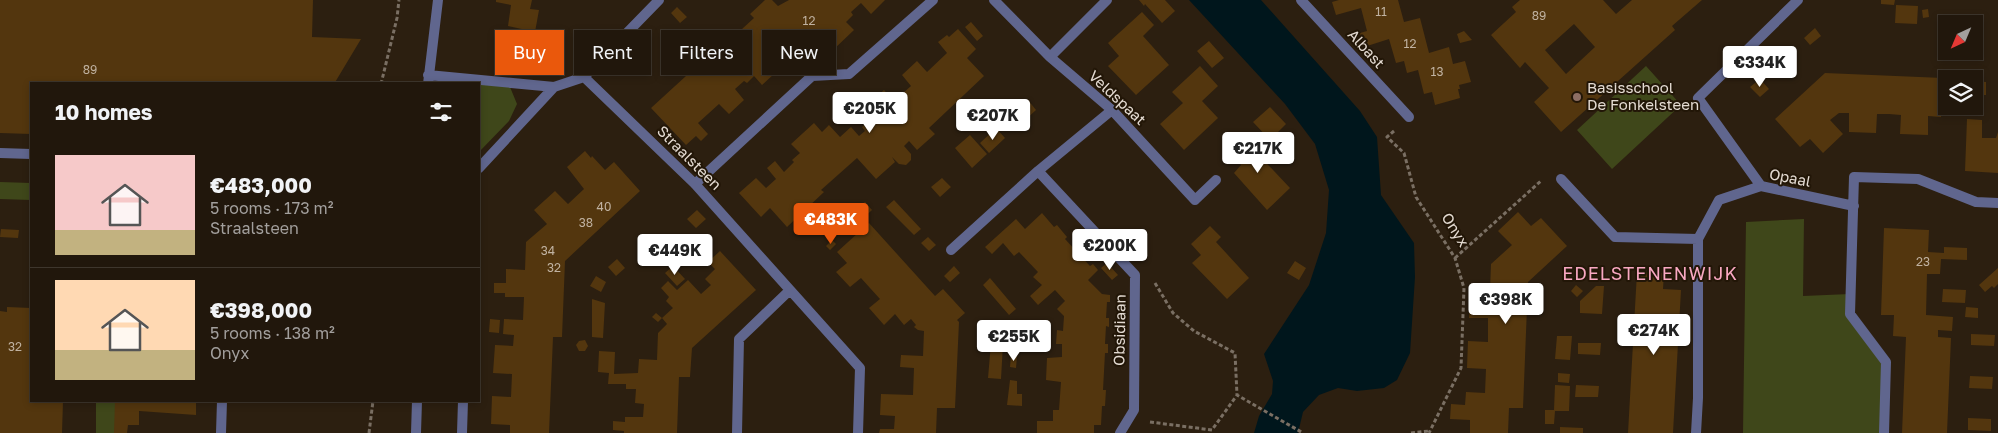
<!DOCTYPE html>
<html lang="en">
<head>
<meta charset="utf-8">
<style>
  :root { --surface:#21170c; --page:#292015; --text:#f1f3f6; --muted:#a29f9d; --line:#3e362d; --accent:#ea580c }
  body { margin:0; font-family:"Golos Text",sans-serif; background:var(--page); color:var(--text); height:100vh; display:flex; flex-direction:column; font-size:19px; white-space:nowrap }
  * { box-sizing:border-box; margin:0 }
  p { font-size:16px; color:var(--muted) }
  .icon { flex:none; width:28px; height:28px; fill:none; stroke:currentColor; stroke-width:2; stroke-linecap:round; stroke-linejoin:round }
  .map { position:relative; flex:1; overflow:hidden }
  .panel { position:absolute; left:30px; top:82px; width:450px; height:320px; display:flex; flex-direction:column; background:var(--surface); border-radius:0px; box-shadow:0 2px 8px #0003,0 0 0 1px var(--line) }
  .panel>* { flex:none }
  .guide { position:absolute; left:495px; top:30px; width:475px; height:45px; display:flex; gap:10px }
  .needle { width:32px; rotate:224deg }
  .buttons { position:absolute; left:1938px; top:15px; display:grid; gap:10px }
  .buttons a { display:grid; place-items:center; width:45px; height:45px; border-radius:0px; background:var(--surface); box-shadow:0 2px 8px #0003,0 0 0 1px var(--line); font-size:25px }
  .price { position:absolute; translate:-50% -42px; padding:0 11px; border-radius:5px; background:#fff; color:#222; font-size:16px; line-height:32px; filter:drop-shadow(0 1px 2px #0008) }
  .price::after { content:''; position:absolute; left:50%; top:30px; width:15px; height:11px; margin-left:-8px; background:inherit; clip-path:polygon(0 0,100% 0,50% 100%) }
  .price.on { background:var(--accent); color:#fff }
  ul { padding:0; list-style:none }
  li { display:flex; align-items:center; gap:15px; height:125px; padding:0 25px }
  li+li { border-top:1px solid var(--line) }
  li span { display:grid; place-items:center; flex:none; width:140px; height:100px; border-radius:0px; color:#555 }
  li>.icon { margin-inline-start:auto }
  span .icon { width:60px; height:60px; fill:#fffc; stroke-width:1 }
  li b { font-size:21px }
  h2 { display:flex; justify-content:space-between; align-items:center; height:60px; padding:0 25px; font-size:21px }
  .tag { padding:0 18px; border-radius:0px; background:var(--surface); box-shadow:0 2px 8px #0003,0 0 0 1px var(--line); font-size:18px; line-height:45px }
  .tag.on { background:var(--accent); color:#fff }
  .map>svg:first-child { display:block }
</style>
</head>
<body>
<div class="map">
<svg width="1998" height="433" viewBox="0 0 1998 433">
  <rect width="100%" height="100%" fill="#2c1f10"/>
  <path fill="#3f471a" d="M1646,66L1681,105L1612,169L1577,130Z
    M460,82L510,87L517,104L509,121L479,152V84H460Z
    M0,182L31,183V200L0,199Z
    M1804,219L1803,296L1850,294V314L1886,362L1884,433H1743L1746,222Z
    M96,401H116V433H96Z"/>
  <path fill="#00161c" d="M1189,0H1261L1360,111L1377,137L1381,195L1414,243L1415,277L1410,353L1397,380L1384,388L1357,391L1338,388L1319,395L1303,412L1298,433H1254L1259,416L1272,394L1273,381L1264,354L1309,285L1326,233L1329,190L1315,144L1285,104Z"/>
  <path fill="#53360e" fill-rule="evenodd" d="M0,0H313L312,37L361,39L334,84H31V134L0,133Z
    M496,0H532L530,9L539,10L535,32L508,26L511,5L496,2Z
    M765,0H772L778,6L789,0H885L871,14L861,3L851,12L853,15L846,22L854,30L832,51L824,42L816,49L805,37L795,47L787,38L780,44L784,48L776,55L785,64L762,85L754,76L747,83L744,81L735,89L744,100L729,114L719,104L698,123L708,134L701,141L696,136L686,145L651,108L698,65L692,58L697,45L706,44L709,42L718,51L754,18L750,14Z
    M1139,0H1165L1175,11L1162,23L1145,4L1144,6Z
    M1339,0H1398L1404,22L1420,18L1429,53L1449,47L1453,64L1465,61L1471,82L1459,85L1460,89H1458L1460,98L1435,105L1432,92L1424,94L1418,70L1407,73L1404,61L1396,63L1389,39L1364,47L1360,33L1367,31L1361,8L1336,15L1332,2Z
    M1520,0H1603L1616,14L1632,0H1702L1672,26L1675,30L1561,132L1534,102L1549,88L1525,62L1520,68L1491,35L1516,12L1512,7ZM1574,24L1595,47L1566,74L1545,50Z
    M1881,0H1895L1894,5L1881,4Z
    M1896,5L1918,6L1917,24L1895,23Z
    M677,7L687,17L680,23L671,13Z
    M1928,9L1929,17L1923,18L1922,10Z
    M1142,12L1154,25L1143,36L1169,65L1136,95L1108,66L1119,56L1108,43Z
    M971,22L983,36L977,41L965,27Z
    M1815,28L1821,36L1810,45L1804,38Z
    M958,29L976,49L967,58L984,76L929,128L935,134L917,150L909,141L904,146L911,154V160L906,165L899,164L892,157L895,162L876,179L857,158L821,190L824,192L787,227L770,208L761,217L739,193L756,178L766,188L776,179L767,168L775,161L784,172L794,162L792,160L800,153L791,144L814,123L822,132L829,125L840,137L851,127L859,136L865,131L862,127L869,120L861,111L884,90L892,99L899,92L902,94L911,86L902,75L917,61L927,72L947,53L938,42L947,35L949,37Z
    M1464,31L1472,40L1460,43L1457,34Z
    M641,41L648,49L640,57L632,49Z
    M1209,41L1224,58L1212,68L1197,51Z
    M1200,66L1218,86L1202,101L1218,118L1184,150L1160,124L1183,103L1172,92Z
    M1825,73L1943,78L1941,117L1928,116V135L1900,134L1901,115L1889,114H1877L1876,133L1849,132V113H1839L1830,120L1843,134L1823,153L1810,139L1800,147L1775,119Z
    M1760,79L1769,89L1760,97L1750,87Z
    M1974,81L1986,82V95H1974Z
    M1028,100L1036,110L1023,122L1014,112Z
    M1270,107L1286,124L1270,140L1253,122Z
    M1967,119L1982,120V138H1996L1998,132V173L1965,171Z
    M996,128L1005,138L989,153L980,143Z
    M970,135L987,154L972,168L955,148Z
    M1251,136L1261,147L1256,152L1290,188L1267,210L1234,173L1241,165L1231,154Z
    M585,151L591,158L592,156L605,170L614,162L640,191L565,261L562,337H553L549,433H510V425L491,424L492,396L511,397L512,374L493,373L495,345L513,346L514,335L503,334L504,319L523,320L524,297H505V293H494V283H506V269L525,270L526,242L547,224L534,210L555,191L568,204L584,189L567,167Z
    M942,178L951,187L940,197L931,187Z
    M894,200L921,229L914,235L886,207Z
    M865,202L872,210L846,234L839,226Z
    M697,210L706,219L696,228L687,219Z
    M1518,212L1531,226L1541,218L1567,246L1528,282L1523,408H1509L1508,433H1470V420L1450,419L1451,404L1465,405L1466,392L1485,393L1486,369L1467,368L1468,341L1488,342V318H1469L1470,290L1490,291L1491,264L1512,245L1498,231Z
    M1042,213L1054,227L1057,225L1067,237L1065,239L1090,266L1093,264L1098,270L1088,280L1102,294L1110,295V302H1107L1106,318H1109V327L1106,326L1105,344H1108V353H1105L1103,390H1106L1105,406H1102L1101,425H1094V433H1037V421H1053V410H1059L1061,382L1046,380L1047,358L1062,357V344H1056L1057,330L1063,331L1064,316L1057,309L1065,301L1055,290L1038,305L1030,296L1042,285L1033,277L1038,272L1019,252L1014,256L1003,243L992,254L985,247L1016,219L1025,229Z
    M869,223L935,296L943,289L965,313L957,320L959,322L955,408H937L936,433H879L880,429H894L895,416L880,415L881,394L913,395L914,368L900,367L901,355L923,356L924,331L918,330L914,327L916,325L911,319L904,325L895,314L884,325L869,308L880,299L870,288L861,278L850,287L836,272L847,263L837,252Z
    M1210,226L1221,237L1216,242L1249,278L1227,299L1192,263L1201,255L1191,244Z
    M1884,228L1929,230L1928,252L1944,253V247L1967,248V260L1941,259L1940,274H1927L1926,315L1953,317L1952,331L1938,330V337L1951,338L1947,433H1902L1906,337L1893,336L1894,315H1881Z
    M1,229L19,230L18,238L0,237Z
    M928,237L936,245L929,251L921,243Z
    M832,240L836,244L830,250L826,246Z
    M720,251L756,290L692,348L690,377H679L677,433H624V431L613,430V421L625,422V417H643L644,404L635,403L636,389H626V384H608L609,373L598,372L599,351L615,352L614,374L638,373L639,359L657,360L658,333L667,324L662,318L673,308L666,301L669,297L661,288L668,281L677,290L688,280L701,294L711,285L705,279L715,269L708,262Z
    M617,259L625,268L616,276L608,267Z
    M1295,261L1306,268L1299,280L1287,273Z
    M1107,263L1118,275L1112,280L1101,268Z
    M673,266L685,279L677,286L665,273Z
    M954,266L960,273L950,282L944,276Z
    M1998,268V284L1994,288L1992,286L1985,292L1979,285Z
    M1637,272L1664,273L1663,289L1681,290L1673,433H1628Z
    M596,276L606,282L601,292L590,286Z
    M990,278L1016,309L1009,315L983,285Z
    M1576,285L1583,291L1577,297L1571,291Z
    M1596,286H1604L1602,314L1580,313V301Z
    M1943,289L1966,290L1965,303L1942,302Z
    M592,299L605,303L603,338L592,337Z
    M7,307L31,308V401H63L62,433H0V311L7,312Z
    M1966,307L1978,308V318L1965,317Z
    M656,313L662,318L658,322L652,317Z
    M490,319L500,320L499,333L489,332Z
    M1971,334L1995,335L1994,346L1971,345Z
    M1557,336H1572L1570,360L1555,359Z
    M585,340L588,346L585,351H579L576,345L579,341Z
    M991,343L1003,344L1001,379L988,378Z
    M1578,343H1601L1600,355L1578,354Z
    M1011,356H1017L1016,368L1010,367Z
    M1558,373L1570,374L1569,383L1558,382Z
    M1970,376L1993,377L1992,389L1969,388Z
    M1010,380L1017,381V394H1022V406L1007,405Z
    M1555,385L1570,386L1569,411H1555L1554,424H1545V410H1554Z
    M1576,385L1599,386L1598,397H1575Z
    M115,401H196V415L139,411V425H128L127,433H114Z
    M1968,418L1991,419V431L1968,430Z
    M1560,427L1583,428V433H1560Z"/>
  <g fill="none" stroke-linecap="round" stroke-linejoin="round">
    <path stroke="#7a6f63" stroke-width="3" stroke-dasharray="4 2.5" stroke-linecap="butt" d="M381,84L397,18L399,0
      M1394,131L1387,137L1404,153L1416,197L1455,258L1464,288L1461,368L1429,433
      M1455,258L1542,180
      M1155,283L1173,313L1194,331L1235,353L1237,395
      M1150,422L1212,430L1237,395L1303,433
      M369,433L373,401
      M1411,433L1429,431"/>
    <path stroke="#60668e" stroke-width="10" d="M994,0L1050,57L1112,110L1195,200L1216,180
      M1301,0L1409,117
      M1050,57L1107,0
      M428,75L554,87L584,77L695,184L860,368L858,433
      M584,77L659,0
      M428,84L438,0
      M1112,110L1038,171L1135,275L1134,410L1120,433
      M0,153L31,154
      M479,168L554,87
      M1561,179L1615,237L1698,239
      M695,184L812,76L849,74L933,0
      M1761,186L1698,98L1798,0
      M951,250L1038,171
      M221,433L222,401
      M416,433L417,401
      M462,433L463,401
      M737,433L739,339L790,290
      M1696,433L1698,398V239L1719,200L1761,186L1854,206
      M1884,433L1886,362L1850,314L1854,177L1918,179L1976,202L1998,203"/>
  </g>
  <circle fill="#8d6e63" stroke="#221607" stroke-width="2" cx="1577" cy="97" r="5"/>
  <g text-anchor="middle" stroke-width="4" stroke-linejoin="round" paint-order="stroke">
    <g font-size="12" fill="#c0b2a1">
      <text x="1381" y="16">11</text>
      <text x="1539" y="20">89</text>
      <text x="809" y="25">12</text>
      <text x="1410" y="48">12</text>
      <text x="90" y="74">89</text>
      <text x="1437" y="76">13</text>
      <text x="604" y="211">40</text>
      <text x="586" y="227">38</text>
      <text x="548" y="255">34</text>
      <text x="1923" y="266">23</text>
      <text x="554" y="272">32</text>
      <text x="15" y="351">32</text>
    </g>
    <g font-size="15" fill="#e4dbd2" stroke="#221607">
      <text transform="translate(1366 49) rotate(48)" y="5">Albast</text>
      <text transform="translate(1117 98) rotate(43)" y="5">Veldspaat</text>
      <text transform="translate(689 158) rotate(45)" y="5">Straalsteen</text>
      <text transform="translate(1790 178) rotate(11)" y="5">Opaal</text>
      <text transform="translate(1455 230) rotate(58)" y="5">Onyx</text>
      <text transform="translate(1120 330) rotate(-89)" y="5">Obsidiaan</text>
    </g>
    <g font-size="15" fill="#e4dbd2" stroke="#221607" text-anchor="start">
      <text x="1587" y="93">Basisschool<tspan x="1587" dy="17">De Fonkelsteen</tspan></text>
    </g>
    <g font-size="18" letter-spacing="1" fill="#f9a8c2" stroke="#221607">
      <text x="1650" y="280">EDELSTENENWIJK</text>
    </g>
  </g>
</svg>
<div class="buttons">
<a><svg class="needle" viewBox="-14 -14 28 28"><path d="M0-13l5 13h-10z" fill="#e53935"/><path d="M0 13l5-13h-10z" fill="#a29f9d"/></svg></a>
<a><svg class="icon" aria-label="layers" viewBox="0 0 24 24"><path d="M12 4l9 5-9 5-9-5zM3 14l9 5 9-5"/></svg></a>
</div>
<b class="price" style="left:1760px;top:88px">€334K</b>
<b class="price" style="left:870px;top:134px">€205K</b>
<b class="price" style="left:993px;top:141px">€207K</b>
<b class="price" style="left:1258px;top:174px">€217K</b>
<b class="price on" style="left:831px;top:245px">€483K</b>
<b class="price" style="left:1110px;top:271px">€200K</b>
<b class="price" style="left:675px;top:276px">€449K</b>
<b class="price" style="left:1506px;top:325px">€398K</b>
<b class="price" style="left:1654px;top:356px">€274K</b>
<b class="price" style="left:1014px;top:362px">€255K</b>
<div class="guide">
<a class="tag on">Buy</a>
<a class="tag">Rent</a>
<a class="tag">Filters</a>
<a class="tag">New</a>
</div>
<section class="panel">
<h2>10 homes<svg class="icon" aria-label="filters" viewBox="0 0 24 24"><path d="M4 7h16M4 17h16"/><circle cx="9" cy="7" r="2"/><circle cx="15" cy="17" r="2"/></svg></h2>
<ul>
<li><span style="background:linear-gradient(#f6c9c9 75%,#c2b280 0)"><svg class="icon" aria-label="home" viewBox="0 0 24 24"><path d="M3 11l9-7 9 7M6 9v11h12V9"/></svg></span><div><b>€483,000</b><p>5 rooms · 173 m²</p><p>Straalsteen</p></div></li>
<li><span style="background:linear-gradient(#ffd9b3 70%,#c2b280 0)"><svg class="icon" aria-label="home" viewBox="0 0 24 24"><path d="M3 11l9-7 9 7M6 9v11h12V9"/></svg></span><div><b>€398,000</b><p>5 rooms · 138 m²</p><p>Onyx</p></div></li>
</ul>
</section>
</div>
</body>
</html>
